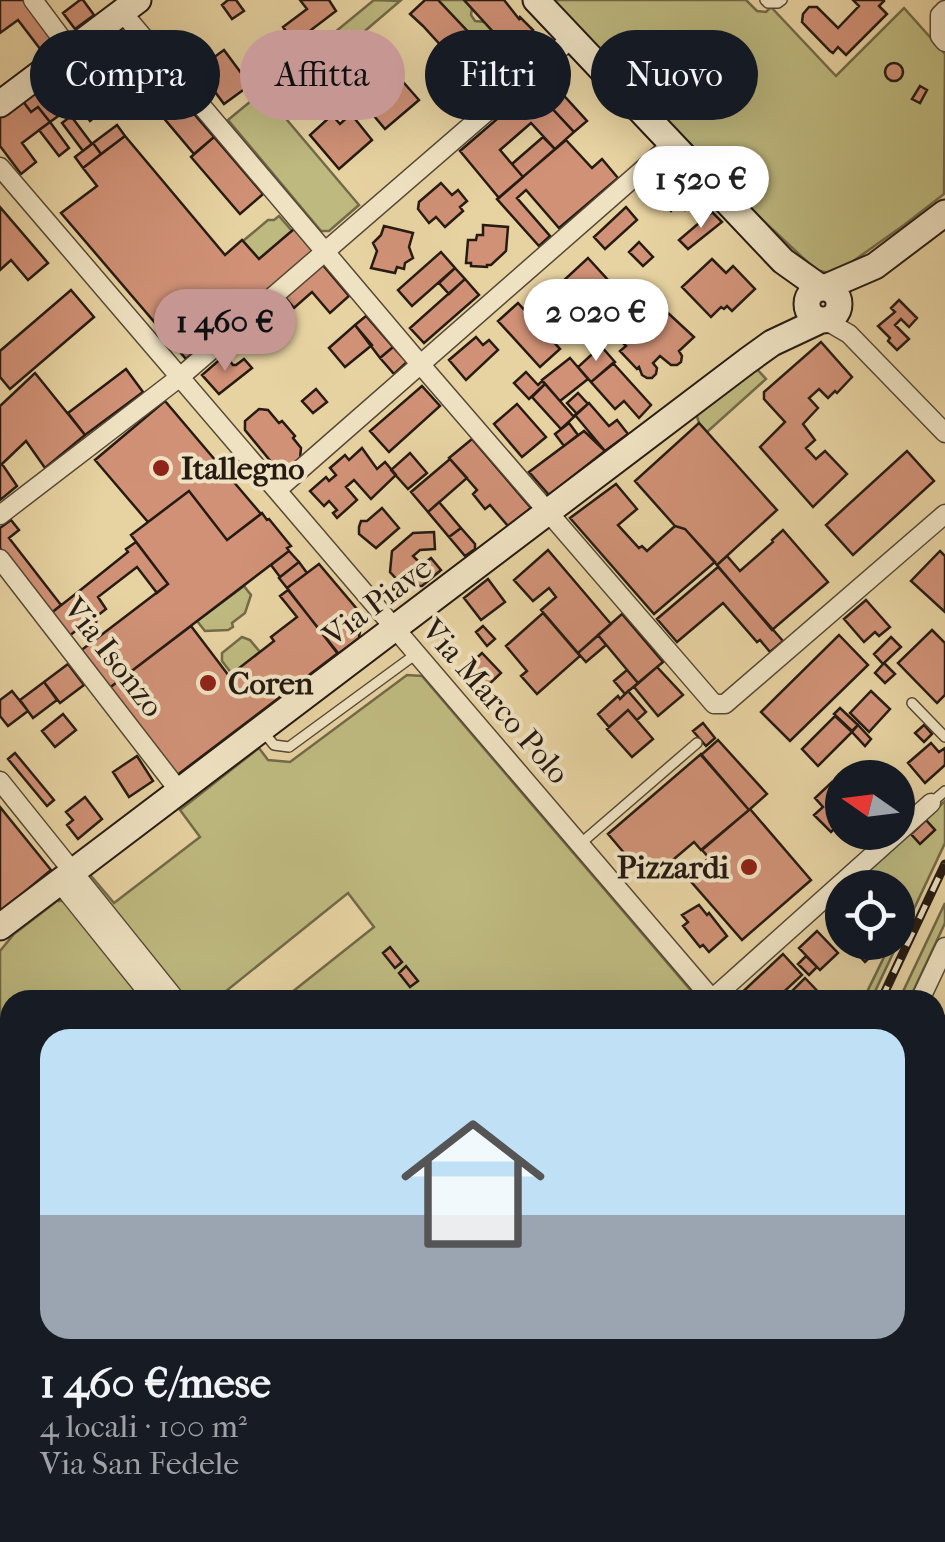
<!DOCTYPE html>
<html lang="it">
<head>
<meta charset="utf-8">
<style>
  :root { --surface:#171b24; --page:#242831; --text:#f1f3f6; --muted:#9ea1a6; --accent:#c59692 }
  body { margin:0; font-family:"IM FELL French Canon",serif; background:var(--page); color:var(--text); height:100vh; display:flex; flex-direction:column; font-size:38px; white-space:nowrap }
  * { box-sizing:border-box; margin:0 }
  p { font-size:32px; color:var(--muted) }
  .icon { flex:none; width:55px; height:55px; fill:none; stroke:currentColor; stroke-width:2; stroke-linecap:round; stroke-linejoin:round }
  .map { position:relative; flex:1; overflow:hidden }
  .sheet { position:absolute; left:0px; top:990px; width:945px; height:552px; display:flex; flex-direction:column; background:var(--surface); border-radius:30px 30px 0 0; box-shadow:0 10px 40px #0002 }
  .sheet>* { flex:none }
  .guide { position:absolute; left:30px; top:30px; width:885px; height:90px; display:flex; gap:20px }
  .needle { width:65px; rotate:284deg }
  .tools { position:absolute; left:825px; top:760px; display:grid; gap:20px }
  .tools a { display:grid; place-items:center; width:90px; height:90px; border-radius:50%; background:var(--surface); box-shadow:0 10px 40px #0002; font-size:50px }
  .price { position:absolute; translate:-50% -85px; padding:0 22px; border-radius:35px; background:#fff; color:#222; font-size:32px; line-height:65px; filter:drop-shadow(0 2px 5px #0008) }
  .price::after { content:''; position:absolute; left:50%; top:60px; width:30px; height:22px; margin-left:-15px; background:inherit; clip-path:polygon(0 0,100% 0,50% 100%) }
  .price.current { background:var(--accent); color:#111 }
  ul { padding:0; list-style:none }
  li { display:grid; align-content:center; gap:20px; height:530px; padding:0 40px }
  li span { display:grid; place-items:center; height:310px; border-radius:30px; color:#555 }
  li>.icon { margin-inline-start:auto }
  span .icon { width:180px; height:180px; fill:#fffc; stroke-width:1 }
  li b { font-size:42px }
  .chip { padding:0 35px; border-radius:45px; background:var(--surface); box-shadow:0 10px 40px #0002; font-size:35px; line-height:90px }
  .chip.current { background:var(--accent); color:#111 }
  .map>svg:first-child { display:block }
</style>
</head>
<body>
<div class="map">
<svg width="945" height="1542" viewBox="0 0 945 1542">
  <rect width="100%" height="100%" fill="#e7d2a1"/>
  <filter id="stains"><feTurbulence type="fractalNoise" baseFrequency=".002" numOctaves="4"/><feColorMatrix values="0 0 0 0 .2 0 0 0 0 .09 0 0 0 0 .02 0 0 0 .5 -.17"/></filter>
  <radialGradient id="worn" r=".72"><stop offset=".6" stop-color="#630" stop-opacity="0"/><stop offset="1" stop-color="#630" stop-opacity=".3"/></radialGradient>
  <path fill="#beb97f" stroke="#726a49" stroke-width="2.5" d="M374,0L400,1L276,107L359,205L329,231H321L228,120Z
    M440,0H464L472,8L471,15L475,21L485,22L505,45L492,57L439,1Z
    M550,0H746L757,11L766,12L771,7L836,76L904,8L945,54L944,194L904,225L842,269L829,273L816,270L752,210Z
    M279,216L292,231L259,259L243,241L268,220H274Z
    M756,368L766,379L707,432L699,423L696,413Z
    M244,586L251,595L245,613L232,623L233,627L228,630L205,631L197,621Z
    M242,637L250,640L260,652L232,674L222,661V653Z
    M407,675L422,676L699,1000H282L374,927L348,893L215,1000L184,999L91,887L92,877L114,903L200,837L180,810L259,748L268,760L290,762Z
    M945,801V843L871,1000H863L891,943L898,942V888L852,886Z
    M57,901H66L146,1000H10V1149L0,1157V951L14,934Z
    M945,903V923L909,1000H899Z
    M293,1533H615L611,1542H313Z"/>
  <path fill="#d09176" stroke="#261b13" stroke-width="2.5" d="M0,0H26L58,43L44,54L18,20L0,33Z
    M80,0H83L94,15L75,29L63,13Z
    M228,0H236L244,11L232,19L222,5Z
    M300,0H329L336,11L294,43L283,27L307,9Z
    M425,0H438L492,57L505,45L464,0H504L519,19L520,17L533,30L512,50L509,46L505,50L510,56L503,63L497,57L493,61L496,64L476,84L423,26L410,14Z
    M853,0H883L884,1L879,6L887,14L846,55L838,47L833,53L830,51L802,22L803,14L809,7H817L838,28L859,6Z
    M224,50L250,85L224,104L198,69Z
    M354,53L366,66L363,69L370,77L323,118L316,109L312,112L301,98L335,66L337,68Z
    M119,57L137,84L141,83L145,86L144,92L150,100L131,115L119,98L122,96L114,86L111,88L105,81L108,79L101,70Z
    M70,63L105,109L90,121L76,103L50,122L38,107L31,112L22,100Z
    M885 72a9 9 0 1 1 18 0a9 9 0 1 1-18 0Z
    M390,67L419,100L385,129L364,104L374,95L367,86Z
    M547,77L587,121L574,132L534,89Z
    M920,86L927,90L920,103L912,99Z
    M533,88L574,132L555,149L531,123L500,150L523,177L499,198L460,151Z
    M181,99L214,137L194,154L162,116Z
    M22,100L31,112L38,107L50,122L22,143L36,162L21,174L0,146V116Z
    M351,114L372,140L339,169L310,135L332,115L340,124Z
    M71,116L92,144L83,151L62,123Z
    M50,122L69,148L59,156L39,130Z
    M117,125L125,136L101,154L93,143Z
    M125,136L225,255L242,240L259,259L294,229L313,251L186,359L61,213L97,186L83,168Z
    M214,137L263,194L240,214L191,157Z
    M543,137L555,149L523,177L512,164Z
    M566,140L592,168L602,159L618,178L559,228L526,190L517,198L550,236L539,246L497,199Z
    M93,143L101,154L83,168L75,157Z
    M669,165L699,196L685,210L678,203L671,211L647,186Z
    M441,183L452,195L458,190L467,201L460,207L463,211L445,227L436,217L429,223L418,209L419,202Z
    M0,207L48,263L28,280L11,260L0,270Z
    M626,207L637,220L605,249L594,237Z
    M712,212L722,222L688,249L679,240Z
    M483,225L508,227L506,251L491,265H487V267L471,266V263H466L468,240H476L477,235H483Z
    M384,226L413,233L409,247L413,258L405,263L404,269L397,267L395,273L371,268L377,251L373,243L381,235Z
    M639,242L653,257L643,266L629,252Z
    M441,252L455,268L412,306L398,290Z
    M588,258L608,280L582,304L562,282Z
    M712,259L726,273L733,266L755,289L732,311L727,306L724,309L721,307L711,317L682,287Z
    M322,264L349,296L330,313L312,292L294,308L284,296Z
    M455,268L465,279L449,294L439,283Z
    M465,279L479,295L424,343L410,328Z
    M71,290L94,317L10,389L0,377V351Z
    M550,293L577,323L560,338L533,309Z
    M619,296L634,312L625,321L611,304Z
    M285,297L292,306L278,318L271,309Z
    M899,300L917,318L909,327L901,319L895,325L909,339L897,350L888,341L890,338L878,326L895,312L891,308Z
    M518,303L560,349L540,367L498,321Z
    M668,313L694,337L679,351L682,356L681,362L677,365H671L660,356L653,363L657,368L656,374L652,378H647L642,375L639,367L637,369L620,351L626,346L621,341L640,320L649,330Z
    M366,316L393,347L380,358L355,325Z
    M355,325L372,345L345,367L329,348Z
    M476,337L483,345L489,340L498,350L466,380L449,360Z
    M821,342L852,377L837,393L835,391L828,398L819,389L809,398L818,408L803,424L815,440L806,448L816,459L825,451L847,474L813,507L760,447L785,422L764,399V392Z
    M601,346L615,362L591,382L578,367Z
    M393,347L407,362L394,374L380,358Z
    M225,355L233,365H236L244,359L252,368L219,394L202,375Z
    M570,358L588,379L560,401L542,380Z
    M613,363L651,405L639,418L624,401L615,409L591,382Z
    M126,369L143,392L85,435L68,413Z
    M526,372L538,385L542,381L545,384L529,399L514,383Z
    M35,373L85,435L45,468L26,441L2,464L17,486L0,500V406Z
    M545,384L574,417L561,429L532,397Z
    M422,386L440,406L389,452L370,431Z
    M316,389L327,402L313,413L302,401Z
    M578,393L588,404L577,414L567,403Z
    M165,401L261,514L227,540L189,491L148,522L95,460Z
    M589,403L609,426L617,420L628,434L605,451L575,415Z
    M517,404L546,437L522,457L494,424Z
    M259,409L268,410L279,423L282,421L295,436L293,438L301,448L300,458L287,469H277L245,430V421Z
    M569,423L578,435L564,446L555,434Z
    M699,423L777,510L717,565L685,529L675,526L635,481Z
    M584,431L605,451L549,495L529,472Z
    M472,439L531,508L508,526L490,505L485,509L473,494L477,490L449,458Z
    M362,448L377,469L385,462L396,475L371,499L354,480L346,487L357,500L337,518L333,513L337,510L329,501L324,506L310,491L326,477L329,481L336,475L330,468L345,455L349,460Z
    M907,451L934,481L853,555L826,525Z
    M410,453L427,473L408,489L391,470Z
    M450,459L467,478L428,512L411,492Z
    M616,484L637,509L618,525L639,548L642,546L647,551L675,526L685,529L715,562L654,614L570,518Z
    M189,491L227,540L262,513L267,520L269,519L291,546L287,548L289,551L108,689L79,652L168,584L131,535Z
    M439,502L461,528L449,537L428,512Z
    M382,508L399,528L376,548L359,534V527L361,521H367Z
    M11,520L19,530L9,538L61,605L50,614L0,548V528Z
    M461,528L475,544V549L465,556L449,537Z
    M783,530L828,582L772,630L717,565L727,556L740,571L773,542L772,540Z
    M434,532L435,549L420,550L413,556L422,565L431,558L441,570L422,586L402,585L390,572L392,551L413,533Z
    M136,542L168,584L157,593L137,567L98,597L106,609L97,616L78,592L128,552L126,549Z
    M548,550L611,624L578,653L541,610L556,597L549,588L533,601L514,580Z
    M289,551L299,562L280,577L271,565Z
    M940,551L945,556V612L911,581Z
    M299,562L307,573L287,588L279,578Z
    M319,564L362,615L359,638L338,654L287,588Z
    M718,567L783,641L770,652L760,640L757,642L723,603L677,642L657,619Z
    M488,579L505,602L481,620L464,598Z
    M288,590L338,653L176,776L108,689L191,626L229,676L274,641L271,637L297,617L280,596Z
    M78,592L97,617L96,623L90,627L83,625L68,637L50,614Z
    M866,600L890,627L879,636L875,632L864,642L844,619Z
    M543,613L580,656L537,694L521,676L527,671L506,646Z
    M622,614L663,662L638,683L598,635Z
    M483,626L495,639L487,646L476,632Z
    M932,630L945,643V695L937,703L898,663Z
    M598,635L606,645L586,662L578,653Z
    M839,635L868,665L790,741L761,712Z
    M891,637L901,647L883,664L874,654Z
    M482,653L501,673L482,691L473,682L469,685L459,674Z
    M884,663L895,674L885,683L875,673Z
    M68,664L84,685L60,703L44,682Z
    M657,667L683,695L658,716L634,687Z
    M627,670L638,683L625,694L614,681Z
    M44,682L57,700L33,718L20,700Z
    M12,691L28,711L8,726L0,716V700Z
    M628,691L646,712L637,720L628,710L609,727L598,714L618,696L620,699Z
    M871,691L890,709L869,732L850,713Z
    M840,708L858,725L852,731L834,714Z
    M628,710L653,739L632,757L607,729Z
    M63,714L76,730L55,747L42,731Z
    M835,716L852,732L818,766L802,749Z
    M703,723L715,738L706,746L693,731Z
    M858,725L871,739L865,746L852,732Z
    M924,725L932,734L924,742L915,733Z
    M718,740L767,794L749,810L701,755Z
    M931,743L939,752L945,748V765L925,783L908,763Z
    M15,753L54,800L47,806L8,759Z
    M701,754L749,810L701,850L694,842L648,881L608,834Z
    M137,756L153,781L129,797L113,772Z
    M832,782L842,793V821L831,832L814,815L823,807L815,798Z
    M85,797L102,819L78,839L67,825L73,820L66,812Z
    M0,807L51,870L0,912Z
    M750,809L811,880L742,940L687,877L709,858L702,850Z
    M926,820L935,830L920,844L911,834Z
    M842,900V924L831,912Z
    M699,905L707,915L709,913L727,936L709,952L703,945L700,947L683,926L688,922L682,915Z
    M817,931L838,953L820,970L799,948Z
    M849,942H877L881,947L865,962L848,944Z
    M390,947L402,962L395,968L383,953Z
    M783,954L802,975L775,1000H734Z
    M806,956L817,967L809,975L798,964Z
    M406,966L418,981L410,987L399,973Z
    M805,978L826,1000H800L792,991Z
    M945,1015V1053L937,1057L935,1036Z
    M945,1086V1143L935,1135V1087L941,1092Z
    M935,1231L945,1239V1249L935,1262Z
    M936,1305L945,1311V1342L942,1345L935,1340Z
    M935,1354L945,1361L935,1375Z
    M935,1385L945,1392V1399L935,1412Z
    M937,1410L945,1417V1422L939,1431L935,1429Z
    M935,1429L945,1436V1464L935,1456Z
    M454,1532H493L479,1542H463Z
    M695,1532H831L823,1542H692L689,1540Z"/>
  <g fill="none" stroke-linecap="round" stroke-linejoin="round">
    <g stroke="#564936" stroke-width="12">
      <path id="lane" d="M765,0L768,3H778L782,0
        M912,703L945,737
        M262,730L274,745L289,747L416,654
        M931,803L945,791
        M580,844L697,743
        M844,1532L856,1542
        M684,1536L687,1532"/>
    </g>
    <g stroke="#564936" stroke-width="21">
      <path id="street" d="M33,0L71,51
        M945,10L940,15V36L945,42
        M122,12L421,365L714,704H725L945,514
        M0,167L713,1000
        M825,320L849,334L945,433
        M277,490L672,144
        M0,515L180,377L572,38
        M0,559L180,792
        M0,781L176,1000
        M60,883L154,1000
        M712,999L931,803
        M920,1000L945,947
        M935,1070L945,1065
        M0,1181L10,1174
        M935,1214L945,1221
        M935,1281L945,1266
        M935,1524L945,1511
        M921,1542L928,1532"/>
    </g>
    <g stroke="#261b13" stroke-width="29">
      <path id="secondary" d="M536,0L783,261L821,288
        M0,104L138,0
        M824,288L875,266L945,213
        M807 304a16 16 0 1 1 32 0a16 16 0 1 1-32 0Z
        M0,927L747,361L772,343L821,320
        M0,1277L10,1326
        M0,1370L10,1413
        M228,1532L248,1542
        M61,1542L66,1532
        M117,1542C148,1531 175,1533 207,1542"/>
    </g>
    <use href="#lane" stroke="#efe2c2" stroke-width="9"/>
    <use href="#street" stroke="#efe2c2" stroke-width="18"/>
    <use href="#secondary" stroke="#efe2c2" stroke-width="25"/>
    <g stroke="#261b13" stroke-width="9">
      <path id="rail" d="M881,1000L945,864
        M625,1542L629,1532"/>
    </g>
    <use href="#rail" stroke="#efe2c2" stroke-width="5" stroke-dasharray="15" stroke-linecap="butt"/>
  </g>
  <g fill="#8f2418" stroke="#efe2c2" stroke-width="4">
    <circle cx="161" cy="468" r="10"/>
    <circle cx="208" cy="683" r="10"/>
    <circle cx="749" cy="867" r="10"/>
  </g>
  <g text-anchor="middle" stroke-width="8" stroke-linejoin="round" paint-order="stroke">
    <g font-size="32" font-weight="bold" fill="#261b13" stroke="#efe2c2" text-anchor="start">
      <text x="181" y="479">Itallegno</text>
      <text x="228" y="694">Coren</text>
      <text x="729" y="878" text-anchor="end">Pizzardi</text>
    </g>
    <g font-size="32" fill="#261b13" stroke="#efe2c2">
      <text transform="translate(377 601) rotate(-37)" y="11">Via Piave</text>
      <text transform="translate(114 657) rotate(52)" y="11">Via Isonzo</text>
      <text transform="translate(496 701) rotate(49)" y="11">Via Marco Polo</text>
    </g>
  </g>
  <rect width="100%" height="100%" filter="url(#stains)"/>
  <rect width="100%" height="100%" fill="url(#worn)"/>
</svg>
<div class="tools">
<a><svg class="needle" viewBox="-14 -14 28 28"><path d="M0-13l5 13h-10z" fill="#e53935"/><path d="M0 13l5-13h-10z" fill="#9ea1a6"/></svg></a>
<a><svg class="icon" aria-label="locate" viewBox="0 0 24 24"><circle cx="12" cy="12" r="6"/><path d="M12 2v4M12 18v4M2 12h4M18 12h4"/></svg></a>
</div>
<b class="price" style="left:701px;top:231px">1 520 €</b>
<b class="price" style="left:596px;top:364px">2 020 €</b>
<b class="price current" style="left:225px;top:374px">1 460 €</b>
<div class="guide">
<a class="chip">Compra</a>
<a class="chip current">Affitta</a>
<a class="chip">Filtri</a>
<a class="chip">Nuovo</a>
</div>
<section class="sheet">
<ul>
<li><span style="background:linear-gradient(#bfe0f5 60%,#9aa5b1 0)"><svg class="icon" aria-label="home" viewBox="0 0 24 24"><path d="M3 11l9-7 9 7M6 9v11h12V9"/></svg></span><div><b>1 460 €/mese</b><p>4 locali · 100 m²</p><p>Via San Fedele</p></div></li>
</ul>
</section>
</div>
</body>
</html>
